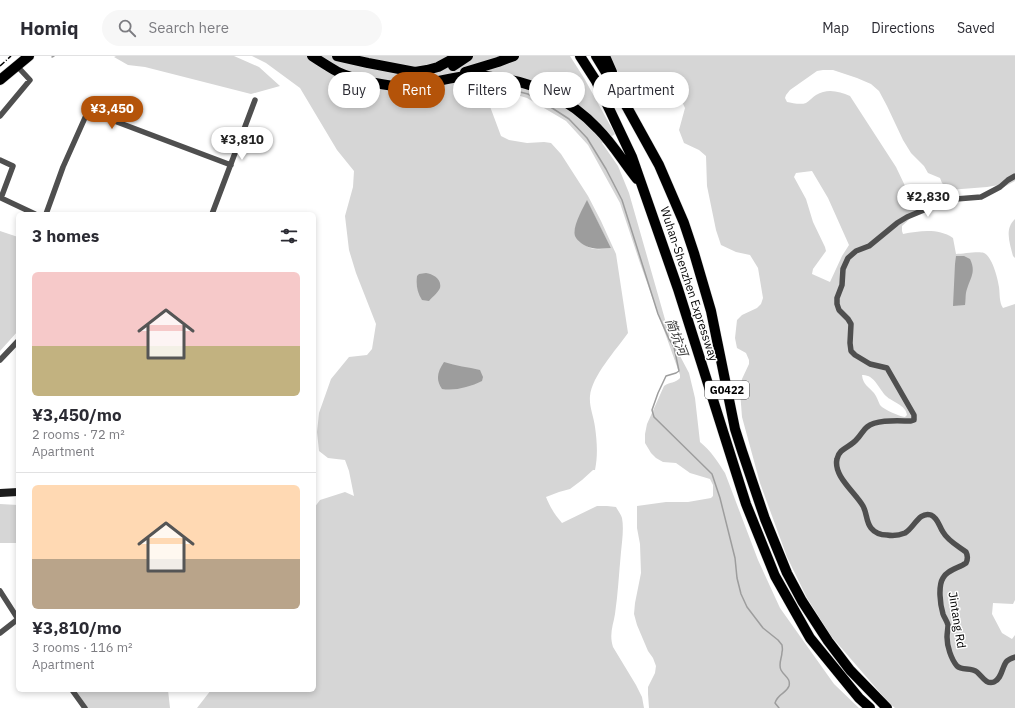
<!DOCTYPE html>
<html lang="en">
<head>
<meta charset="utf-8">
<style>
  :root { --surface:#fff; --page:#f7f7f7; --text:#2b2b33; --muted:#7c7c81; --line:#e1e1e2; --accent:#b45309 }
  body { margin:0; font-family:"IBM Plex Sans","Noto Sans SC",sans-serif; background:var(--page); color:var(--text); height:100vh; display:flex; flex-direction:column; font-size:15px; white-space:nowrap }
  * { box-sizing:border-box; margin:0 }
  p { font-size:13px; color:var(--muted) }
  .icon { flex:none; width:22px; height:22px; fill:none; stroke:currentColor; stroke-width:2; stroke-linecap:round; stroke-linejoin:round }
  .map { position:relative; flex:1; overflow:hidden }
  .details { position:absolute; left:16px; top:156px; width:300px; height:480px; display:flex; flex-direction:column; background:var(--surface); border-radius:6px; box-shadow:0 2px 6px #0003 }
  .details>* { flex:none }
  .guide { position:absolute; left:328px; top:16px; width:380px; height:36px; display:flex; gap:8px }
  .price { position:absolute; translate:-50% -34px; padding:0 9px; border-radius:14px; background:#fff; color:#222; font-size:13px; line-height:26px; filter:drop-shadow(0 1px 2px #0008) }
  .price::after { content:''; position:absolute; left:50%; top:24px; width:12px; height:9px; margin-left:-6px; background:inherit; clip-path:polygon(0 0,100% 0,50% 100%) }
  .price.current { background:var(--accent); color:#fff }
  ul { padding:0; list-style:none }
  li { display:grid; align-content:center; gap:8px; height:212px; padding:0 16px }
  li+li { border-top:1px solid var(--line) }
  li span { display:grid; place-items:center; height:124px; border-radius:6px; color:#555 }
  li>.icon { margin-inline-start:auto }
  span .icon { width:72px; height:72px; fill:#fffc; stroke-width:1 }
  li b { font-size:17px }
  h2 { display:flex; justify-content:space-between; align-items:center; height:48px; padding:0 16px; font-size:17px }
  .pill { padding:0 14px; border-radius:18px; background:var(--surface); box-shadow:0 2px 6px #0003; font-size:14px; line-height:36px }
  .pill.current { background:var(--accent); color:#fff }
  header { display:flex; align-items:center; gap:24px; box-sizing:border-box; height:56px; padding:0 20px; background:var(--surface); border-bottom:1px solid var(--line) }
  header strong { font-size:19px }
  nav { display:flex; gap:22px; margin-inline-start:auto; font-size:14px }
  .search { width:280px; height:36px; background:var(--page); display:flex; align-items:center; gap:10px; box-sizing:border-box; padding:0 14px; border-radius:22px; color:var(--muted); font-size:15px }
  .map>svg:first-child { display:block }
</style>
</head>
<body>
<header>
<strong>Homiq</strong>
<div class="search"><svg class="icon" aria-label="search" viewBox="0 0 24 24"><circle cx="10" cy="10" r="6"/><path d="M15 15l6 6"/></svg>Search here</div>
<nav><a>Map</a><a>Directions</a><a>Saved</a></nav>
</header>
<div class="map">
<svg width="1015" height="652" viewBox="0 0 1015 652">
  <rect width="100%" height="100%" fill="#fff"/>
  <path fill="#d6d6d6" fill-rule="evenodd" d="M116,0H234L259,11L280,30L251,38L145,11L128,9L114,1Z
    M252,0H570L584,22L615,78L602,87L618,110L629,137L670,281L689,317L695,342L700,386C711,395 718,406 725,417L758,504L780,552L834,628L859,652H649L648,638V631L655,617L656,610L653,602L648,595L637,569L634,558L635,547L641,517L640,488L637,472V450L666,446H688L711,442L713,440V429L710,423L690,417L676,407L663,406L656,402L651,397L645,387V378L647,368L664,330C669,326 676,327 680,322V319L640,207L620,147L588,89L566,65L527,42L517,39L509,32L490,28L482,29L501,80L509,84L527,87L544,86L551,87L561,98L588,140L601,165L616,198L628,277C616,294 592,320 590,340C589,351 594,361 595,371C597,385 598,400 595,414H593L582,424L570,433L559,436L546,441C550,451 555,459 562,467L597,450H607L616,451C618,455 621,458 622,462C624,472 622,486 621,496C619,517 618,537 615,558C613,570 609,578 613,591L636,629L642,641L644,652H197L211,634H314V452L320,444L345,436L354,440L349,415L345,404L328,402L319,395L317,376L319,357L331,323L349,301L367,299L372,293L376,268L356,217L349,194L345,160L353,131L354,115L337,94L300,32L266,7ZM587,145L611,192C603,193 592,195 585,189C581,186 578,180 575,175L580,159Z
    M604,0H1015V125L1002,132L999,129L987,131L949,134L942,127L940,122L928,117L924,110L911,97L903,84L887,50L879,35L871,28L857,22L833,14H823L817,15L790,34L786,39L785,42L787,46C792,47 801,49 806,47C809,45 813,41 816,39C827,32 839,35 850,40L896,111L917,155C912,160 908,165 902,170V175L903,178C920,175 938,172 953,182L956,198C963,198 978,195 984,197C992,200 998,223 999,231C1000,238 999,246 1003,252L1015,248V544L1013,548L993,547L992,558L1002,577L1012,583L1015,579V652H895L888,646L831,580L807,542L787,501L760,427L742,361L740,335L742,323L749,308V304L746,297L737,292L735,282L737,264L742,259L757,252L761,248L763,242L758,212L750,199L736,196L721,189L716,174L707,130L706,100L699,94L684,87L679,74L685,52L676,33L659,24L631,23L613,13ZM812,115L828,142L849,189L842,200L830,226L812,218L813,213L826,195L825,191L813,166L806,143L794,121L796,117ZM862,319C874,318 879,333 886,340C892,346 906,349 907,359L905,361C899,360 884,354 880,349C878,345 877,341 874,337C869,331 863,329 862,319Z
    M1015,163V202L1013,200C1010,188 1004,173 1015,163Z
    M0,175L18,181V275L0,295Z
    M0,448L18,449V487H0Z
    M72,634H168L170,652H83Z"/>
  <path fill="#9d9d9d" d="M587,144L611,192C600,193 590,194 581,187C579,185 576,183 575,180C572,171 583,152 587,144Z
    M956,200H964L970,203C976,216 971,220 967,233C965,238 966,244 965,249L953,250L955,208Z
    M426,217C433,218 442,223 440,232C438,237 432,241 429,245L422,244C417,236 416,229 417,220L419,218Z
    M444,306C456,310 468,311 480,314L483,321L482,325C470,331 455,335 442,333C435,323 438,315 444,306Z"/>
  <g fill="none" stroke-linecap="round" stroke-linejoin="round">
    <path stroke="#9d9d9d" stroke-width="1.5" d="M52,1L54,0
      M512,28V33L516,35L528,38L549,50L569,63L587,82L606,113L622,144L658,258L669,283L674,291L679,315L676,317L666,320L658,337L652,354L654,361L712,418L720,442L735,502L737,522L741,538L747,551L763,572L778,584L782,589C782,591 783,593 782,596C782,602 778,608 781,614C784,620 791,622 789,630C786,638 778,637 775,647L779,652"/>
    <g stroke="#dbdbdb" stroke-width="11">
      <path id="highway" d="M312,0C320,5 329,11 338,16C355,24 392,32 411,30C433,27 455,20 477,19C482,19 487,20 492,21C532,25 570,43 598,73C613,88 624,107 637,123
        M337,0L368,7L415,16L427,14L438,11L458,0
        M580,0L596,25L632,101L678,233L746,448L775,520L810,582L859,642L870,652
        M596,0L628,53L659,109L684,167L694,197L711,255L735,373L742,395L765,463L787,517L802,545L828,585L850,614L887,652
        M605,0L612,16
        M453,10L468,0
        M465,16L498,6L514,0
        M0,24L29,0"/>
    </g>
    <path stroke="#4f4f4f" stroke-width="5.5" d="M0,60L30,24L17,10
      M0,104L13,110L1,142L35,158
      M1015,120L1008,124L1000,131L981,141L956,143L948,144L907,161L897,167L869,190L856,195L848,202L843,213L842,229L837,242V248L839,254L848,263L851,268L850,287L851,295L855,299L870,308L887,312L914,359V364L911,365C899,365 877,363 867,371C863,374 861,379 857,383C851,391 839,392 837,403C833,420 855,436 863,450C867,457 866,466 871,472C875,477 881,479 887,479C893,480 900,479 905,477C914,472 919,455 931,459C938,462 939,470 943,476C948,485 958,490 966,496C968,500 968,503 966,507C959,512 947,514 943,522C938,530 940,548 943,558C944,561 947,565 948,569C948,573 947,577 947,581C947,590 951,603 957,610C962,615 971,611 977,616C982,620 986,629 994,626C1002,623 1002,610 1007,605C1009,603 1012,602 1015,601
      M46,158L63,111L88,55L231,109
      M212,158L255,44
      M0,304L18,285
      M0,535L18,563L0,577
      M72,634L85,652"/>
    <path stroke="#1c1c1c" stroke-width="8" d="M0,437L18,436"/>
    <use href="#highway" stroke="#000" stroke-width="10"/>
    <path stroke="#000" stroke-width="1.5" stroke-dasharray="6 2 1 2" stroke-linecap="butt" d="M0,10L11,0"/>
  </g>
  <g text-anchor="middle" stroke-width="3" stroke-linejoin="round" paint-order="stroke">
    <rect fill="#fff" stroke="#4c4c4c" stroke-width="1" x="705" y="325" width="44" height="18" rx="3"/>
    <g font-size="11" font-weight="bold" fill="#000">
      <text x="727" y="338">G0422</text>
    </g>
    <g font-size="12" fill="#000" stroke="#fff">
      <text transform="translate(689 228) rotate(72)" y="4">Wuhan-Shenzhen Expressway</text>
      <text transform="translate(957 564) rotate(81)" y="4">Jintang Rd</text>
    </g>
    <g font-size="13" font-style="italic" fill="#3e3e3e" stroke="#fff">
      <text transform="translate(677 281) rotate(69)" y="5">简坑河</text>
    </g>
  </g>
</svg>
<b class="price current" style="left:112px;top:74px">¥3,450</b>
<b class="price" style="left:242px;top:105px">¥3,810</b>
<b class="price" style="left:928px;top:162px">¥2,830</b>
<div class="guide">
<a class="pill">Buy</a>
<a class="pill current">Rent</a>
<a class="pill">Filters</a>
<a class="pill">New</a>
<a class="pill">Apartment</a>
</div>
<section class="details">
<h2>3 homes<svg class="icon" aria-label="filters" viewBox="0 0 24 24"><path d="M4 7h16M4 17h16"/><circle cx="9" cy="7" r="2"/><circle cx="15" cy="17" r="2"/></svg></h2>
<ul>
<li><span style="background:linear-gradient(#f6c9c9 60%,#c2b280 0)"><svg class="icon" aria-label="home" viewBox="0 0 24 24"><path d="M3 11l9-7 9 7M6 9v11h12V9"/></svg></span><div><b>¥3,450/mo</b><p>2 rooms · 72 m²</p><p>Apartment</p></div></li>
<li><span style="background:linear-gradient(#ffd9b3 60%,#b9a48a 0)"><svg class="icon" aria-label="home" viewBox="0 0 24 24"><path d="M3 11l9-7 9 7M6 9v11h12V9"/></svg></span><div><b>¥3,810/mo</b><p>3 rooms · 116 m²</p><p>Apartment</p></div></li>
</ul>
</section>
</div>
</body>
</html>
